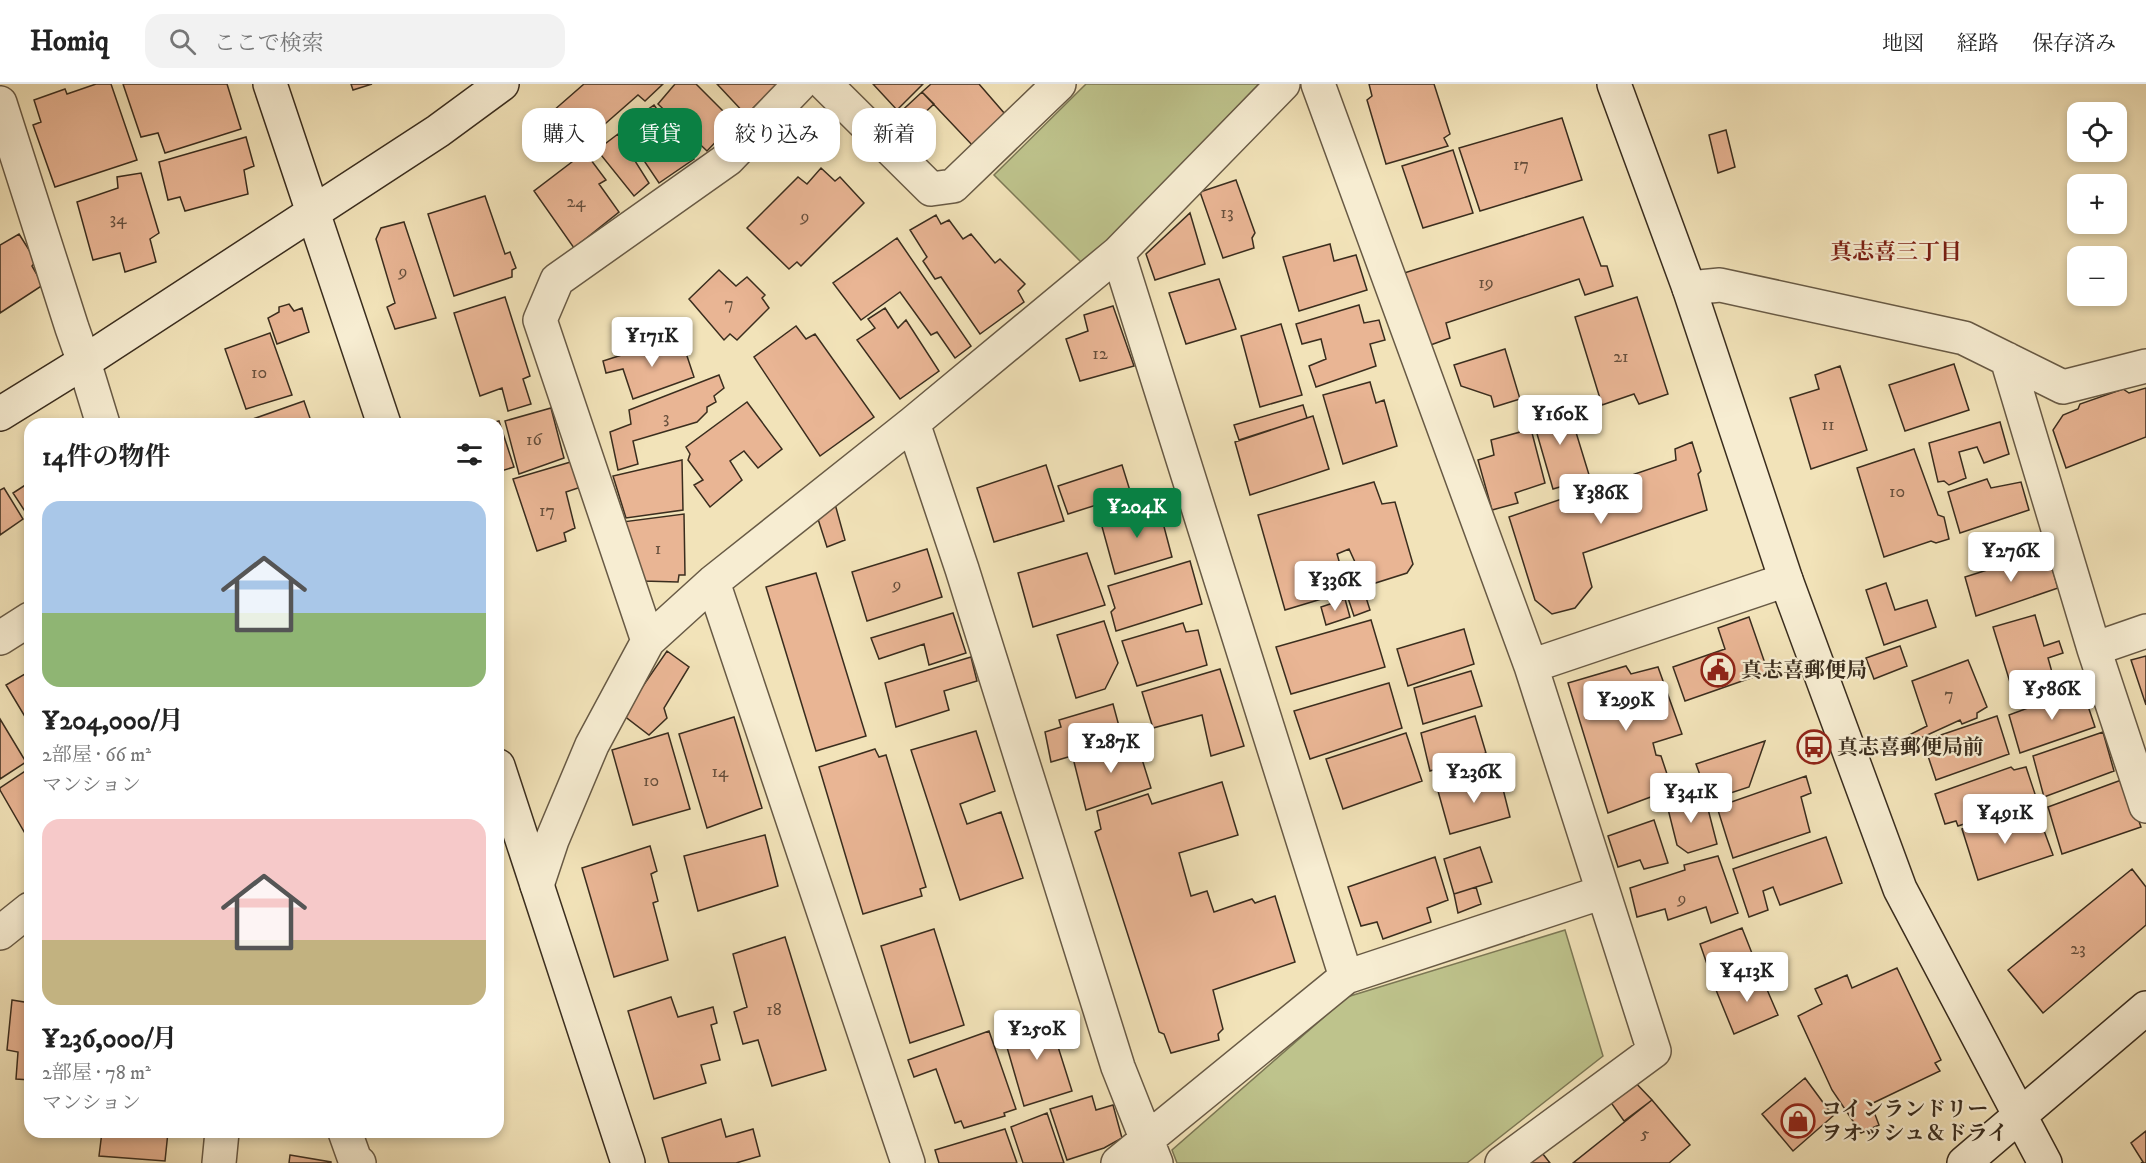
<!DOCTYPE html>
<html lang="ja">
<head>
<meta charset="utf-8">
<style>
  :root { --surface:#fff; --page:#f2f2f2; --text:#222; --muted:#767676; --line:#e0e0e0; --accent:#0b8043 }
  body { margin:0; font-family:"IM FELL DW Pica","Noto Serif JP",serif; background:var(--page); color:var(--text); height:100vh; display:flex; flex-direction:column; font-size:22px; white-space:nowrap }
  * { box-sizing:border-box; margin:0 }
  p { font-size:20px; color:var(--muted) }
  .icon { flex:none; width:33px; height:33px; fill:none; stroke:currentColor; stroke-width:2; stroke-linecap:round; stroke-linejoin:round }
  .map { position:relative; flex:1; overflow:hidden }
  .side { position:absolute; left:24px; top:334px; width:480px; height:720px; display:flex; flex-direction:column; background:var(--surface); border-radius:18px; box-shadow:0 3px 9px #0003 }
  .side>* { flex:none }
  .banner { position:absolute; left:522px; top:24px; width:570px; height:54px; display:flex; gap:12px }
  .controls { position:absolute; left:2067px; top:18px; display:grid; gap:12px }
  .controls a { display:grid; place-items:center; width:60px; height:60px; border-radius:12px; background:var(--surface); box-shadow:0 3px 9px #0003; font-size:30px }
  .price { position:absolute; translate:-50% -51px; padding:0 14px; border-radius:6px; background:#fff; color:#222; font-size:20px; line-height:39px; filter:drop-shadow(0 2px 3px #0008) }
  .price::after { content:''; position:absolute; left:50%; top:36px; width:18px; height:14px; margin-left:-9px; background:inherit; clip-path:polygon(0 0,100% 0,50% 100%) }
  .price.current { background:var(--accent); color:#fff }
  ul { padding:0; list-style:none }
  li { display:grid; align-content:center; gap:12px; height:318px; padding:0 18px }
  li span { display:grid; place-items:center; height:186px; border-radius:18px; color:#555 }
  li>.icon { margin-inline-start:auto }
  span .icon { width:108px; height:108px; fill:#fffc; stroke-width:1 }
  li b { font-size:26px }
  h2 { display:flex; justify-content:space-between; align-items:center; height:72px; padding:0 18px; font-size:26px }
  .tag { padding:0 21px; border-radius:18px; background:var(--surface); box-shadow:0 3px 9px #0003; font-size:21px; line-height:54px }
  .tag.current { background:var(--accent); color:#fff }
  header { display:flex; align-items:center; gap:36px; box-sizing:border-box; height:84px; padding:0 30px; background:var(--surface); border-bottom:2px solid var(--line) }
  header strong { font-size:28px }
  nav { display:flex; gap:33px; margin-inline-start:auto; font-size:21px }
  .search { width:420px; height:54px; background:var(--page); display:flex; align-items:center; gap:15px; box-sizing:border-box; padding:0 21px; border-radius:18px; color:var(--muted); font-size:22px }
  .map>svg:first-child { display:block }
</style>
</head>
<body>
<header>
<strong>Homiq</strong>
<div class="search"><svg class="icon" aria-label="search" viewBox="0 0 24 24"><circle cx="10" cy="10" r="6"/><path d="M15 15l6 6"/></svg>ここで検索</div>
<nav><a>地図</a><a>経路</a><a>保存済み</a></nav>
</header>
<div class="map">
<svg width="2146" height="1079" viewBox="0 0 2146 1079">
  <rect width="100%" height="100%" fill="#f2e3b9"/>
  <filter id="stains"><feTurbulence type="fractalNoise" baseFrequency=".00333" numOctaves="4"/><feColorMatrix values="0 0 0 0 .2 0 0 0 0 .09 0 0 0 0 .02 0 0 0 .5 -.17"/></filter>
  <radialGradient id="worn" r=".72"><stop offset=".6" stop-color="#630" stop-opacity="0"/><stop offset="1" stop-color="#630" stop-opacity=".3"/></radialGradient>
  <path fill="#bec38c" stroke="#7c7855" stroke-width="1.5" d="M1086,0H1259L1085,182L994,91Z
    M1565,846L1603,972L1467,1079H1177L1172,1066L1347,913Z"/>
  <path fill="#e9b594" stroke="#3a2d1e" stroke-width="1.5" d="M96,0H111L137,76L55,103L33,41L41,38L34,16L65,5L67,10Z
    M123,0H227L241,45L165,69L158,49L141,53Z
    M351,0H372L353,6Z
    M584,0H663L645,17L638,11L581,61L553,27Z
    M675,0H696L729,33L722,41L727,46L707,67L658,20Z
    M717,0H778L746,31Z
    M873,0H923L897,26Z
    M931,0H979L1005,30L973,62L922,8Z
    M1369,0H1434L1450,50L1444,54L1448,62L1386,80L1367,16L1372,12Z
    M922,8L934,20L906,46L893,35Z
    M654,21L668,41L672,40L680,53L683,52L694,75L659,99L622,44Z
    M1562,34L1582,96L1480,127L1459,64Z
    M1726,46L1735,83L1718,89L1709,51Z
    M618,50L649,99L634,112L597,66Z
    M246,53L254,82L244,86L248,110L185,127L180,113L168,116L159,78Z
    M1453,66L1473,129L1423,144L1402,82Z
    M585,68L606,96L599,100L619,128L574,164L534,107Z
    M821,84L835,97L840,93L864,119L801,182L797,178L789,185L747,144L798,93L807,100Z
    M141,89L159,149L150,155L156,178L125,188L120,169L93,176L77,118L118,104L117,93Z
    M1236,96L1255,149L1252,154L1254,164L1223,174L1200,108Z
    M485,112L505,170L510,168L516,184L512,186V193L454,212L428,130Z
    M1190,129L1205,180L1155,196L1146,170Z
    M936,131L941,140L949,136L963,155L971,150L995,179L1000,175L1025,200L1018,207L1024,218L980,250L941,193L935,195L923,177L927,173L910,146Z
    M1583,133L1601,182H1607L1613,202L1585,211L1579,195L1446,239L1450,254L1425,263L1401,190Z
    M404,138L436,234L395,245L387,223L395,219L376,155L381,144Z
    M19,150L36,177L32,182L43,201L0,229V161Z
    M897,154L971,262L955,274L937,248L931,251L900,208L861,236L833,199Z
    M1330,160L1334,177L1356,171L1367,206L1299,227L1283,173Z
    M719,186L736,202L747,193L765,211L762,214L769,224L737,256L730,250L724,256L689,215Z
    M1219,195L1236,245L1186,260L1169,209Z
    M505,213L530,292L523,295L531,320L508,327L502,304L480,312L454,229Z
    M1637,213L1668,310L1639,320L1634,310L1602,321L1575,233Z
    M289,220L294,227L302,224L309,248L277,260L268,234L279,228V223Z
    M1359,221L1364,239L1379,236L1385,256L1370,260L1376,282L1316,303L1309,282L1326,275L1321,255L1302,260L1296,240Z
    M1113,222L1134,282L1080,297L1066,255L1088,247L1084,231Z
    M885,224L898,244L906,236L939,287L900,315L857,256L875,244L868,235Z
    M1281,240L1302,311L1260,323L1241,252Z
    M796,242L806,255L815,250L874,333L820,372L754,273Z
    M270,249L292,311L246,325L225,265Z
    M682,257L694,293L633,315L623,285L606,289L603,277L662,258L665,263Z
    M1505,265L1520,315L1494,323L1491,312L1461,302L1454,281Z
    M1954,280L1969,326L1905,347L1889,301Z
    M1840,282L1867,366L1811,385L1790,314L1819,305L1815,291Z
    M719,291L724,304L714,312L716,318L707,323V328L697,338L633,357L638,380L618,386L610,348L631,340L629,326Z
    M1370,298L1376,319L1384,316L1397,362L1343,380L1323,311Z
    M2146,304V353L2066,384L2053,346L2063,331L2078,325L2080,320L2123,305L2129,309Z
    M304,317L312,340H251L250,336Z
    M747,318L782,365L758,384L744,367L730,377L742,396L710,423L694,401L703,396L688,376L690,370L686,363Z
    M1567,319L1590,394L1553,405L1531,329Z
    M1303,321L1307,334L1239,356L1234,341Z
    M551,324L564,374L519,390L505,337Z
    M1313,332L1329,385L1250,411L1235,358Z
    M499,337L514,383L498,388V340H487Z
    M2000,338L2009,370L1984,379L1977,363L1959,368L1966,394L1949,401L1944,397L1938,398L1929,359Z
    M1531,345L1545,399L1515,409L1518,419L1492,426L1478,376L1494,371L1491,356Z
    M1692,358L1701,387L1698,390L1707,426L1583,469L1592,503L1575,524L1552,530L1535,516L1509,433L1676,376L1675,365Z
    M1914,365L1938,431L1944,433L1949,455L1936,459L1931,457L1884,473L1857,384Z
    M682,376L683,426L626,434L613,392Z
    M574,377L581,403L566,408L575,444L564,449L566,457L537,467L513,395Z
    M1046,381L1064,437L994,458L977,404Z
    M1122,381L1131,410L1068,430L1058,402Z
    M1987,395L1991,404L2021,398L2029,426L1960,449L1948,408Z
    M30,398V435L13,409Z
    M1374,398L1382,420L1395,418L1413,480L1407,489L1366,502L1349,465L1337,470L1341,484L1332,489L1338,510L1285,526L1258,431Z
    M4,404L23,435L0,451V406Z
    M835,420L845,456L827,463L817,432Z
    M1158,420L1172,473L1115,490L1101,439Z
    M684,430L685,491H679L678,498L643,497L622,438Z
    M927,465L942,513L867,537L852,488Z
    M2047,467L2058,504L1976,532L1965,493Z
    M1087,469L1105,521L1033,543L1018,489Z
    M1190,477L1202,520L1116,547L1111,528L1115,524L1108,502Z
    M816,489L866,652L816,667L766,503Z
    M1886,499L1895,526L1927,516L1936,543L1884,561L1866,506Z
    M1363,504L1370,526L1354,532L1346,508Z
    M1345,515L1350,533L1326,541L1321,523Z
    M953,529L966,569L929,581L924,560L879,575L871,554Z
    M2035,531L2044,562L2059,557L2063,569L2048,574L2057,606L2017,621L1993,543Z
    M1749,533L1768,588L1685,617L1673,583L1725,565L1718,544Z
    M1371,536L1385,583L1291,610L1276,563Z
    M1104,537L1118,579L1105,605L1076,614L1057,551Z
    M1183,539L1186,548L1198,546L1207,581L1137,602L1122,557Z
    M1464,545L1474,580L1408,602L1397,565Z
    M1900,562L1907,582L1874,595L1866,574Z
    M667,567L689,583L664,624L667,634L649,651L623,631Z
    M2146,572V621L2131,576Z
    M971,573L977,597L944,607L949,626L896,643L885,599Z
    M1968,576L1987,623L1977,629V634L1962,640L1960,636L1912,658L1909,651L1927,642L1912,597Z
    M1626,582L1631,590L1658,583L1682,650L1653,659L1656,671L1661,672L1672,705L1608,729L1568,599Z
    M1220,585L1244,662L1211,672L1202,631L1153,644L1142,608Z
    M30,587V641L6,601Z
    M1471,587L1482,622L1423,640L1414,604Z
    M1389,599L1402,644L1310,675L1294,627Z
    M2082,604L2095,643L2020,669L2009,631Z
    M1113,620L1123,657L1051,678L1045,648L1061,643L1059,636Z
    M1475,632L1486,669L1430,687L1421,649Z
    M1997,632L2009,670L1936,696L1923,657Z
    M734,633L762,724L707,744L679,650Z
    M0,635L26,678L0,695Z
    M976,647L995,707L960,720L967,740L1001,728L1023,794L960,816L911,666Z
    M2103,648L2114,687L2044,713L2033,672Z
    M668,649L690,725L633,741L612,666Z
    M1406,649L1422,697L1343,725L1326,675Z
    M1136,656L1151,704L1086,726L1073,674Z
    M1765,657L1749,703L1709,716L1696,680Z
    M875,665L879,673L886,671L926,803L920,805L922,812L863,830L819,683Z
    M2011,683L2014,686L2026,683L2037,716L1958,742L1956,737L1945,740L1935,710Z
    M30,684V758L0,706V704Z
    M1499,689L1510,733L1450,750L1438,707Z
    M1806,692L1811,709L1801,713L1810,748L1733,774L1717,723Z
    M2124,695L2141,743L2062,770L2048,723Z
    M1222,698L1238,751L1179,769L1191,812L1207,807L1214,828L1252,815L1255,819L1275,812L1295,878L1213,906L1223,945L1218,950L1219,956L1171,969L1164,950L1159,948L1095,748L1101,745L1097,727L1148,710L1152,720Z
    M1686,709L1701,724L1708,725L1717,760L1688,769L1677,761L1666,717Z
    M2011,728L2017,741L2039,733L2053,771L1978,796L1962,745Z
    M1654,736L1668,779L1644,785L1640,776L1618,783L1608,752Z
    M765,751L778,802L698,827L684,772Z
    M1826,753L1842,799L1780,821L1773,803L1763,807L1768,826L1749,833L1733,785Z
    M650,762L657,787L651,790L658,817L653,819L668,876L614,893L582,784Z
    M1480,763L1492,798L1454,810L1444,775Z
    M1718,772L1738,829L1711,839L1706,823L1668,836L1665,825L1637,833L1630,804L1685,786L1684,781Z
    M1435,773L1448,816L1427,824L1431,838L1383,855L1377,838L1361,842L1348,803Z
    M2132,785L2146,803V841L2043,929L2008,886Z
    M1476,803L1481,820L1458,829L1454,810Z
    M1742,844L1759,887L1716,906L1700,860Z
    M934,845L964,941L910,959L881,862Z
    M785,853L826,986L772,1002L758,956L743,960L734,928L747,923L733,870Z
    M1897,884L1941,976L1935,979L1940,987L1871,1020L1879,1041L1861,1049L1832,1006L1798,932L1822,920L1815,905L1847,891L1852,904Z
    M1759,887L1778,931L1734,950L1716,906Z
    M671,913L678,933L713,923L717,939L711,941L720,976L701,981L706,999L654,1015L628,927Z
    M12,916L30,919V996L16,995L18,968L7,966Z
    M1048,931L1072,1007L1024,1022L1002,946Z
    M989,947L1016,1025L1004,1029L1005,1032L964,1044L961,1037L955,1039L936,985L914,993L908,976Z
    M1631,994L1652,1016L1624,1037L1607,1013Z
    M1805,994L1833,1032L1793,1067L1762,1030Z
    M1092,1012L1096,1026L1113,1021L1122,1054L1104,1064L1067,1076L1050,1025Z
    M1652,1016L1690,1061L1669,1079H1573Z
    M1047,1029L1064,1079H1023L1011,1043Z
    M721,1035L726,1053L753,1045L760,1072L736,1079H669L662,1054Z
    M1005,1045L1017,1079H939L935,1066Z
    M2146,1047V1079H2141L2143,1078L2131,1059Z
    M102,1048H168L165,1077L99,1072Z
    M1539,1065L1550,1079H1522Z
    M290,1071L331,1078V1079H289Z"/>
  <g fill="none" stroke-linecap="round" stroke-linejoin="round">
    <g stroke="#685a45" stroke-width="36">
      <path id="street" d="M825,0L931,105L953,102L1059,0
        M1318,0L1531,582L1654,967L1502,1079
        M0,19L72,244L84,278L103,340
        M1118,169L1346,893
        M1689,204L1720,201L1964,254L2063,303L2146,282
        M2007,275L2094,565L2146,722
        M913,339L962,485L1118,983L1156,1079
        M713,498L908,1079
        M0,554L30,535
        M648,557L540,236L557,196L728,75L800,0
        M2094,565L2146,547
        M1531,582L1786,496
        M537,801L552,756L592,661L648,557L713,498L913,339L1118,169L1283,0
        M0,849L30,825
        M345,1048L355,1076L359,1079
        M219,1079L222,1048
        M1118,1079L1346,893L1603,808"/>
    </g>
    <g stroke="#3a2d1e" stroke-width="36">
      <path id="secondary" d="M270,0L384,340
        M1614,0L1689,204L1786,496L1900,805L2045,1079
        M0,330L84,278L438,47L502,0
        M498,682L628,1079
        M1964,1079L2146,924"/>
    </g>
    <use href="#street" stroke="#f7edd2" stroke-width="33"/>
    <use href="#secondary" stroke="#f7edd2" stroke-width="33"/>
  </g>
  <defs>
    <g id="civic-ring" transform="scale(1.725)"><circle r="9.5" fill="#f7edd2" stroke="#8f2418" stroke-width="1.5"/><path d="M-.6-6.5H3V-4.5H.6V-3L4-1V1h2V6H-6V1h2V-1L-.6-3ZM-1.2 2.5V6h2.4V2.5Z" fill="#8f2418"/></g>
    <g id="bus-ring" transform="scale(1.725)"><circle r="9.5" fill="#f7edd2" stroke="#8f2418" stroke-width="1.5"/><path d="M-5-6H5V4H4V6H2V4H-2V6H-4V4H-5ZM-3.5-4V0h7V-4ZM-3.5 1.2v1.5H-2V1.2ZM2 1.2v1.5H3.5V1.2Z" fill="#8f2418"/></g>
    <g id="shop-ring" transform="scale(1.725)"><circle r="9.5" fill="#f7edd2" stroke="#8f2418" stroke-width="1.5"/><path d="M-5-2.5h2.3a2.7 3.5 0 0 1 5.4 0H5L5.5 6h-11ZM-1.5-2.5h3a1.5 2.3 0 0 0-3 0Z" fill="#8f2418"/></g>
  </defs>
  <g fill-rule="evenodd">
    <use href="#civic-ring" x="1718" y="586"/>
    <use href="#bus-ring" x="1814" y="663"/>
    <use href="#shop-ring" x="1798" y="1037"/>
  </g>
  <g text-anchor="middle" stroke-width="4.5" stroke-linejoin="round" paint-order="stroke">
    <g font-size="18" fill="#664f3c">
      <text x="1521" y="86">17</text>
      <text x="576" y="123">24</text>
      <text x="1227" y="134">13</text>
      <text x="805" y="138">9</text>
      <text x="118" y="140">34</text>
      <text x="403" y="193">9</text>
      <text x="1486" y="204">19</text>
      <text x="729" y="225">7</text>
      <text x="1100" y="275">12</text>
      <text x="1621" y="278">21</text>
      <text x="259" y="294">10</text>
      <text x="666" y="339">3</text>
      <text x="1828" y="346">11</text>
      <text x="534" y="361">16</text>
      <text x="1897" y="413">10</text>
      <text x="547" y="432">17</text>
      <text x="658" y="470">1</text>
      <text x="897" y="506">9</text>
      <text x="1949" y="616">7</text>
      <text x="720" y="693">14</text>
      <text x="651" y="702">10</text>
      <text x="1682" y="820">9</text>
      <text x="2078" y="870">23</text>
      <text x="774" y="931">18</text>
      <text x="1645" y="1055">5</text>
    </g>
    <g font-size="21" font-weight="bold" fill="#3a2d1e" stroke="#f7edd2" text-anchor="start">
      <text x="1741" y="593">真志喜郵便局</text>
      <text x="1837" y="670">真志喜郵便局前</text>
      <text x="1821" y="1032">コインランドリー<tspan x="1821" dy="24">ヲオッシュ＆ドライ</tspan></text>
    </g>
    <g font-size="22" font-weight="bold" fill="#7a1f14" stroke="#f7edd2">
      <text x="1896" y="175">真志喜三丁目</text>
    </g>
  </g>
  <rect width="100%" height="100%" filter="url(#stains)"/>
  <rect width="100%" height="100%" fill="url(#worn)"/>
</svg>
<div class="controls">
<a><svg class="icon" aria-label="locate" viewBox="0 0 24 24"><circle cx="12" cy="12" r="6"/><path d="M12 2v4M12 18v4M2 12h4M18 12h4"/></svg></a>
<a>+</a>
<a>−</a>
</div>
<b class="price" style="left:652px;top:284px">¥171K</b>
<b class="price" style="left:1560px;top:362px">¥160K</b>
<b class="price" style="left:1601px;top:441px">¥386K</b>
<b class="price current" style="left:1137px;top:455px">¥204K</b>
<b class="price" style="left:2011px;top:499px">¥276K</b>
<b class="price" style="left:1335px;top:528px">¥336K</b>
<b class="price" style="left:2052px;top:637px">¥586K</b>
<b class="price" style="left:1626px;top:648px">¥299K</b>
<b class="price" style="left:1111px;top:690px">¥287K</b>
<b class="price" style="left:1474px;top:720px">¥236K</b>
<b class="price" style="left:1691px;top:740px">¥341K</b>
<b class="price" style="left:2005px;top:761px">¥491K</b>
<b class="price" style="left:1747px;top:919px">¥413K</b>
<b class="price" style="left:1037px;top:977px">¥250K</b>
<div class="banner">
<a class="tag">購入</a>
<a class="tag current">賃貸</a>
<a class="tag">絞り込み</a>
<a class="tag">新着</a>
</div>
<section class="side">
<h2>14件の物件<svg class="icon" aria-label="filters" viewBox="0 0 24 24"><path d="M4 7h16M4 17h16"/><circle cx="9" cy="7" r="2"/><circle cx="15" cy="17" r="2"/></svg></h2>
<ul>
<li><span style="background:linear-gradient(#a9c7e8 60%,#8fb573 0)"><svg class="icon" aria-label="home" viewBox="0 0 24 24"><path d="M3 11l9-7 9 7M6 9v11h12V9"/></svg></span><div><b>¥204,000/月</b><p>2部屋 · 66 m²</p><p>マンション</p></div></li>
<li><span style="background:linear-gradient(#f6c9c9 65%,#c2b280 0)"><svg class="icon" aria-label="home" viewBox="0 0 24 24"><path d="M3 11l9-7 9 7M6 9v11h12V9"/></svg></span><div><b>¥236,000/月</b><p>2部屋 · 78 m²</p><p>マンション</p></div></li>
</ul>
</section>
</div>
</body>
</html>
